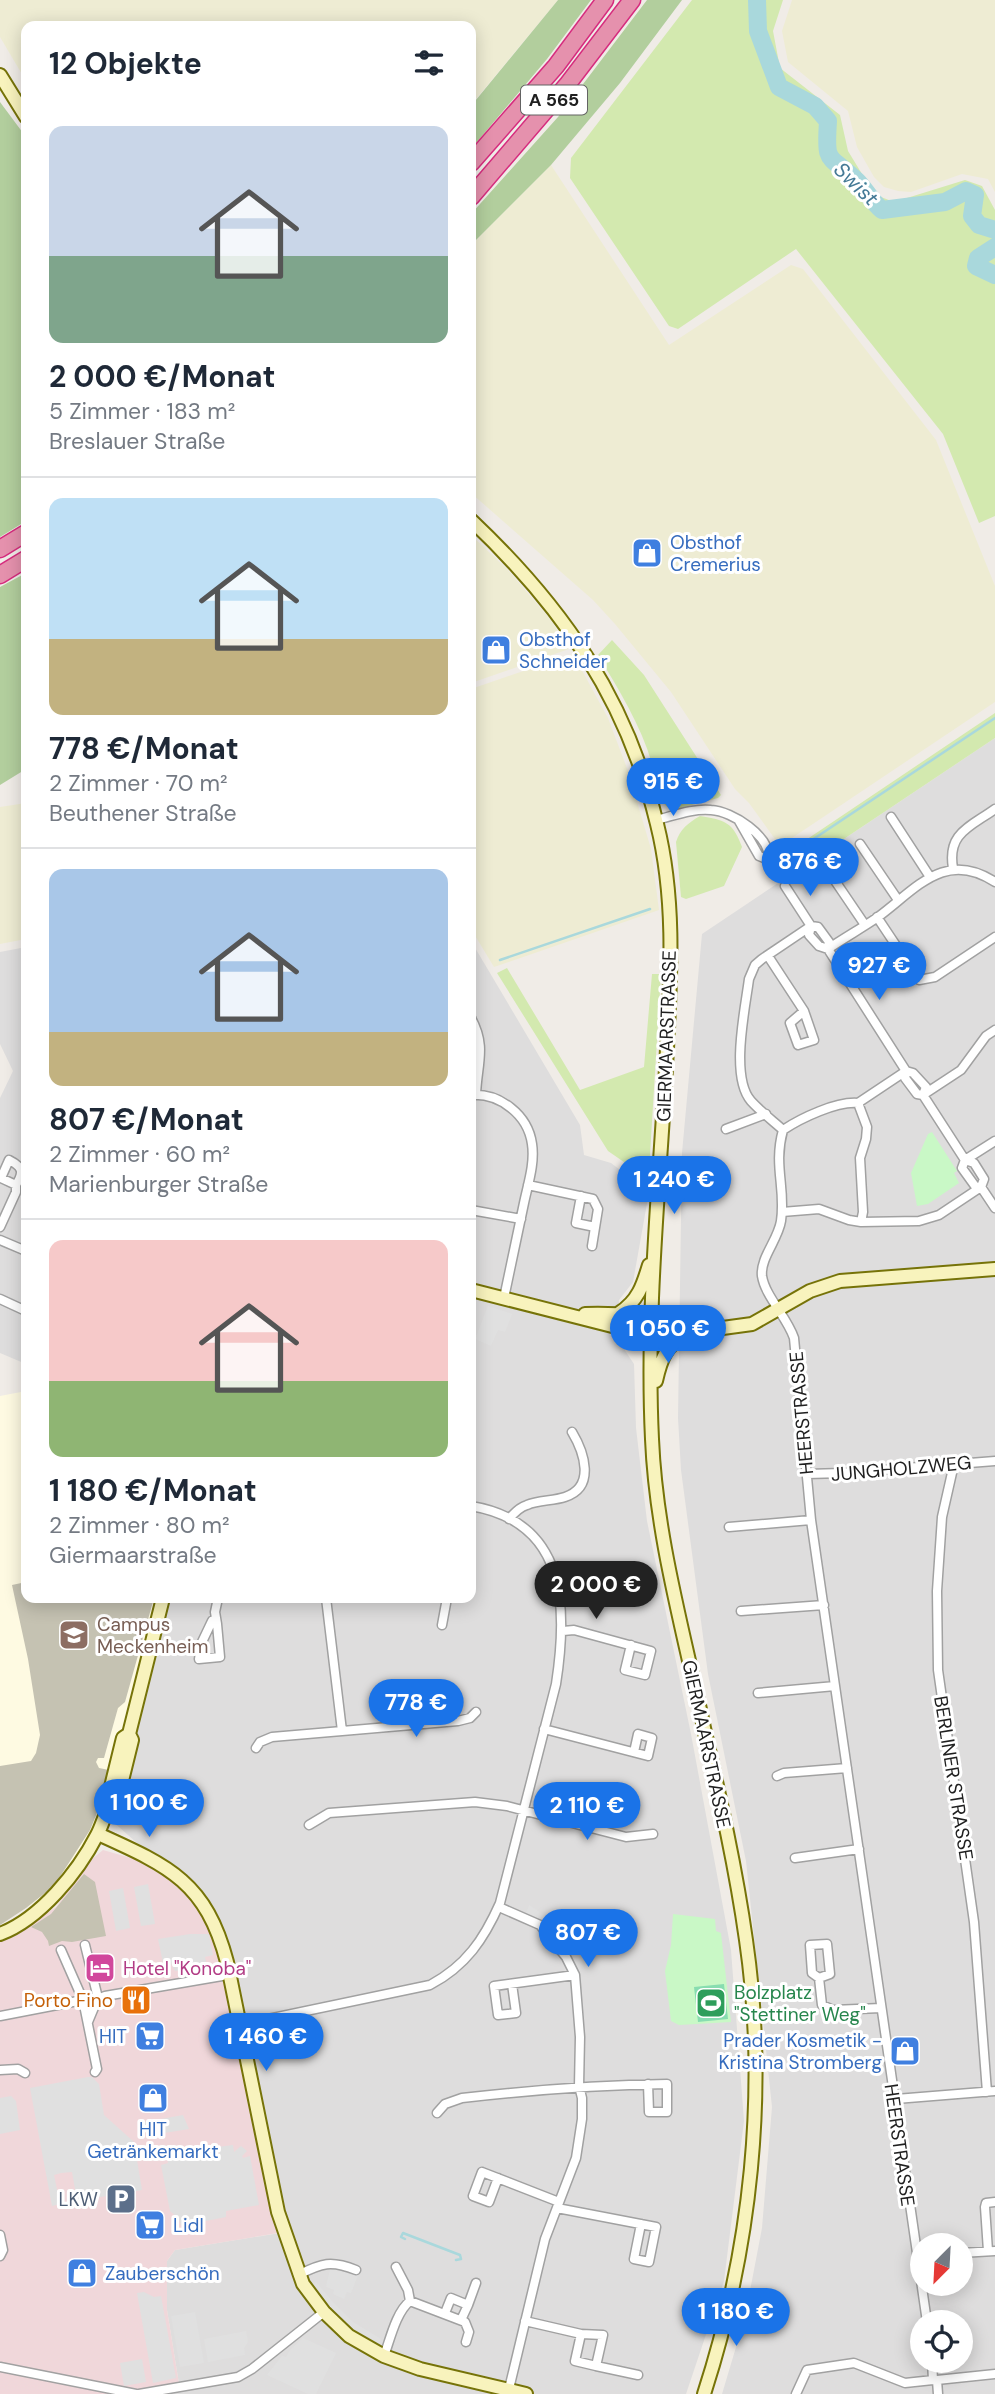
<!DOCTYPE html>
<html lang="de">
<head>
<meta charset="utf-8">
<style>
  :root { --surface:#fff; --page:#f6f6f7; --text:#1f2937; --muted:#747a83; --line:#e0e1e3; --accent:#1a73e8 }
  body { margin:0; font-family:"DM Sans",sans-serif; background:var(--page); color:var(--text); height:100vh; display:flex; flex-direction:column; font-size:26px; white-space:nowrap }
  * { box-sizing:border-box; margin:0 }
  p { font-size:23px; color:var(--muted) }
  .icon { flex:none; width:38px; height:38px; fill:none; stroke:currentColor; stroke-width:2; stroke-linecap:round; stroke-linejoin:round }
  .map { position:relative; flex:1; overflow:hidden }
  .drawer { position:absolute; left:21px; top:21px; width:455px; height:1582px; display:flex; flex-direction:column; background:var(--surface); border-radius:14px; box-shadow:0 4px 18px #0003 }
  .drawer>* { flex:none }
  .needle { width:46px; rotate:204deg }
  .fabs { position:absolute; left:910px; top:2233px; display:grid; gap:14px }
  .fabs a { display:grid; place-items:center; width:63px; height:63px; border-radius:50%; background:var(--surface); box-shadow:0 4px 18px #0003; font-size:35px }
  .price { position:absolute; translate:-50% -60px; padding:0 16px; border-radius:24px; background:var(--accent); color:#fff; font-size:23px; line-height:46px; filter:drop-shadow(0 2px 4px #0008) }
  .price::after { content:''; position:absolute; left:50%; top:42px; width:21px; height:16px; margin-left:-10px; background:inherit; clip-path:polygon(0 0,100% 0,50% 100%) }
  .price.selected { background:#222; color:#fff }
  ul { padding:0; list-style:none }
  li { display:grid; align-content:center; gap:14px; height:371px; padding:0 28px }
  li+li { border-top:2px solid var(--line) }
  li span { display:grid; place-items:center; height:217px; border-radius:14px; color:#555 }
  li>.icon { margin-inline-start:auto }
  span .icon { width:126px; height:126px; fill:#fffc; stroke-width:1 }
  li b { font-size:30px }
  h2 { display:flex; justify-content:space-between; align-items:center; height:84px; padding:0 28px; font-size:30px }
  .map>svg:first-child { display:block }
</style>
</head>
<body>
<div class="map">
<svg width="995" height="2394" viewBox="0 0 995 2394">
  <rect width="100%" height="100%" fill="#f0ece7"/>
  <path fill="#dedddd" fill-rule="evenodd" d="M995,738V2394H722L745,2317L762,2228L772,2107L746,1861L708,1674L681,1470L678,1418L682,1153L702,934ZM922,2245H961V2284H922ZM922,2322H961V2361H922Z
    M471,941L580,1125L584,1155L611,1163L635,1181H651L633,1282L619,1300L616,1337L634,1364L636,1428L647,1521L691,1734L731,1950L744,2121L724,2281L686,2394H156L180,2390L167,2310V2261L175,2250L286,2232L242,2008L224,1929L176,1869L137,1843L102,1812L157,1598H471Z
    M26,947V1364L0,1353V1098L13,1071L0,1044V952Z"/>
  <path fill="#f0d7da" d="M103,1850L145,1862L181,1886L213,1928L223,1959L237,2041L278,2233L175,2250L167,2261V2310L180,2390L156,2394H0V1939L22,1930L56,1907L91,1860Z"/>
  <path fill="#fefae2" d="M26,1391V1598H157L102,1812L77,1856L59,1882L31,1905L0,1924V1396Z"/>
  <path fill="#c5c2b2" d="M26,1582V1598H154L125,1702L118,1708L104,1758H98L96,1762L99,1768L109,1770L101,1803L90,1830L54,1886L26,1908L0,1925V1766L31,1761L36,1753L40,1735L28,1659L12,1585Z
    M84,1874L95,1882L106,1936L72,1942L62,1941L49,1946L48,1941L42,1932L31,1927L51,1914Z"/>
  <path fill="#eeecd3" d="M0,0H558L471,105V26H26V81L0,37Z
    M792,0H995V192L988,179L962,174L911,192L898,191L884,187L874,177L857,147L848,111L788,62L782,31Z
    M551,165L669,345L791,265L803,269L936,440L995,586V702L780,846L749,803L735,789L671,692L615,624L593,600L471,493V245Z
    M471,535L508,570L550,619L569,649L471,683Z
    M573,654L608,718L628,771L651,849L659,910L494,967L471,929V689Z
    M26,803V939L0,944V807Z"/>
  <path fill="#d3e9af" d="M692,0H783L773,31L780,68L840,115L848,151L862,174L881,197L894,202L965,180L982,186L995,210V516L979,523L943,434L796,249L678,329L669,326L570,178L571,158Z
    M612,640L644,675L721,795L718,798L672,810C657,803 657,781 653,767C642,727 619,690 598,655Z
    M995,713V738L787,877L776,860Z
    M700,816C725,820 733,822 742,847L724,886L686,899L681,897L676,842C680,829 688,823 700,816Z
    M507,968L580,1090L644,1067L652,974H661L649,1171L634,1169L608,1151L497,973Z"/>
  <path fill="#b2ce9d" d="M558,0H591L547,59L471,149V106Z
    M647,0H682L620,83L551,165L471,245V214L558,117Z
    M0,102L26,137V521L0,537Z
    M26,573V769L0,785V587Z"/>
  <path fill="#c9f8c6" d="M932,1132L957,1171L954,1173L959,1183L928,1204L917,1206L911,1173L928,1134Z
    M673,1914L715,1919L716,1931L721,1933L731,2022L679,2025L671,2021L665,1971L671,1945Z"/>
  <path fill="#88ddb0" d="M724,1984L728,2019L698,2022L694,1987Z"/>
  <path fill="#e0e0e0" d="M488,1306L512,1314L505,1332L498,1330L491,1346L475,1339Z
    M148,1884L155,1924L141,1926L134,1887Z
    M123,1888L130,1928L116,1931L109,1891Z
    M529,1905L555,1922L579,1951L571,1955L549,1927L526,1913Z
    M190,1934H209L213,1955L205,1957L207,1965L175,1971L170,1962L163,1963L158,1939Z
    M88,2077H92L99,2084L104,2115L134,2142L142,2190L77,2201L72,2172L61,2173L54,2175L60,2204L52,2206L30,2088Z
    M11,2096L16,2101L20,2130L0,2134V2098Z
    M183,2115L189,2129L152,2135L151,2129H146L144,2122Z
    M233,2145L234,2152L241,2146L247,2151L242,2156L243,2158L250,2156L259,2205L226,2211V2217L181,2226L179,2219L170,2211L161,2165L168,2163L167,2157L203,2150L204,2157L219,2155L218,2147Z
    M331,2265L358,2275L351,2293L347,2292L344,2299L333,2294L334,2290L326,2287Z
    M316,2282L332,2301L353,2322L381,2339L378,2346L351,2330L337,2318L310,2286Z
    M144,2292L154,2297L161,2296L176,2378L153,2383L137,2293Z
    M195,2312L204,2363L180,2367L171,2316Z
    M246,2331L248,2342L244,2348L245,2355L208,2362L204,2339Z
    M303,2338L336,2353L316,2394H308L267,2375L282,2356L286,2357L290,2350Z
    M142,2359L146,2382L124,2386L120,2363Z"/>
  <g fill="none" stroke-linecap="round" stroke-linejoin="round">
    <path stroke="#a9d8dc" stroke-width="2.5" d="M788,856L995,718
      M500,960L650,909
      M405,2239L401,2237L403,2233L460,2255L461,2259L456,2260"/>
    <path stroke="#a9d8dc" stroke-width="18" d="M757,0L758,31L779,87L815,106L828,121C825,166 828,153 857,181C866,190 871,201 882,210L945,202L966,191L975,195L972,216L979,225L995,230
      M995,247L978,258L976,266L995,275"/>
    <g stroke="#a1a1a1" stroke-width="11">
      <path id="street" d="M891,817L930,877
        M656,820C673,816 693,808 711,810C732,811 771,836 769,860L759,856L739,821
        M860,844L898,900
        M953,868C947,833 970,827 995,809
        M827,869L865,925
        M785,886L811,926L818,927L829,942L828,949L906,1071L913,1073L926,1087L923,1095L965,1160L974,1163L984,1179L981,1187
        M877,917L919,980L935,977L995,937
        M811,926L809,935L819,946L828,949
        M828,949C844,938 862,928 878,917C916,889 945,849 995,882
        M768,956L804,1011L814,1040L798,1045L790,1023L804,1011
        M471,1018C487,1047 477,1064 476,1095
        M906,1071L905,1078L917,1094L923,1095
        M471,1095C500,1093 528,1115 532,1144C535,1163 528,1184 524,1203C517,1235 511,1266 504,1298
        M923,1095L961,1070L986,1036L995,1030
        M858,1103L867,1127L866,1139L860,1158L863,1212L861,1222
        M726,1129L766,1114
        M783,1130C773,1166 786,1188 781,1221C778,1240 760,1258 762,1276C765,1296 787,1317 794,1338L811,1520L927,2322
        M783,1130C773,1121 760,1111 751,1101C730,1077 745,1010 749,979L755,965L762,959L811,926
        M783,1130C801,1118 837,1101 858,1103L906,1071
        M9,1160C23,1167 24,1172 16,1185L1,1178Z
        M965,1160L962,1168L975,1186L981,1187L995,1208
        M965,1160L995,1141
        M528,1185L593,1199L598,1209L592,1246
        M581,1196L576,1223L595,1227
        M471,1210L521,1219
        M782,1212L819,1209L849,1220L861,1222L919,1221L939,1215L981,1187
        M0,1227L16,1192V1185
        M0,1240L26,1251
        M0,1299L26,1311
        M954,1464L942,1517L937,1591L938,1670L974,1922L987,2092
        M807,1474L843,1473L995,1461
        M509,1519C514,1513 520,1507 527,1505C538,1500 553,1501 565,1497C596,1487 584,1452 572,1432
        M729,1527L811,1520
        M741,1611L824,1605
        M217,1624L220,1657L199,1659L202,1642L212,1621L217,1624L215,1612L218,1598
        M442,1625L447,1598
        M563,1631L574,1630L651,1651L645,1675L625,1670L631,1645
        M758,1693L835,1686
        M544,1729L648,1756L652,1738L638,1734L634,1752
        M342,1731L458,1721L470,1718L476,1712
        M256,1748L260,1742L272,1737L342,1731L326,1598
        M777,1776L784,1773L847,1768
        M309,1825L329,1813L475,1802L507,1806L626,1837L653,1834
        M795,1858L859,1849
        M499,1907L540,1925L566,1957L575,1975L580,2037L579,2086L582,2098V2119L576,2158L545,2239L508,2393
        M85,1945L98,1998L88,2022
        M61,1950L83,2000L97,2069L95,2072
        M819,1978L830,1974L827,1944L810,1945L812,1973L819,1978L822,2005L833,2010L881,2008
        M512,1984L516,2013L498,2015L494,1986L575,1975
        M0,2016L83,2000L91,2002L105,1996L222,1976
        M239,2025L430,1985C466,1966 484,1939 500,1903L556,1684C568,1607 567,1522 471,1506
        M0,2070L18,2069L25,2073
        M896,2099L995,2091
        M437,2113L445,2104L462,2098C532,2090 596,2085 667,2084V2112H649L648,2084
        M498,2178L489,2202L473,2196L482,2172L559,2202
        M557,2208L656,2227L649,2262L634,2259L641,2224
        M0,2235L3,2250L0,2256
        M988,2251L985,2207L986,2203L995,2202
        M961,2253L995,2251
        M396,2267L408,2290L410,2301
        M298,2275C322,2263 331,2260 356,2270
        M468,2305L476,2283
        M445,2313L451,2298L468,2305L461,2320
        M525,2321L581,2334L575,2361L596,2366L603,2335L581,2334
        M384,2356C390,2340 396,2312 410,2301L465,2322L469,2332L466,2342
        M932,2361L933,2380H937L938,2394
        M596,2366L638,2375
        M0,2367L136,2394
        M937,2380L995,2374
        M139,2394L238,2377L252,2369L324,2312
        M796,2394L807,2370L854,2363L905,2383L933,2380"/>
    </g>
    <g stroke="#767308" stroke-width="16">
      <path id="secondary" d="M0,75L26,117
        M471,520C563,607 627,699 657,824C677,904 670,986 666,1068C659,1191 646,1315 652,1439C656,1536 684,1633 704,1728C720,1798 736,1869 746,1940C768,2091 751,2249 704,2394
        M471,1290L628,1330L686,1333L752,1324L810,1291L840,1281L995,1269
        M619,1313C638,1301 643,1285 649,1265
        M585,1314C629,1313 672,1317 716,1326
        M656,1381C661,1359 666,1345 686,1334
        M111,1802L109,1795L122,1742L123,1738L129,1734
        M98,1834C169,1866 206,1882 227,1962L278,2212L303,2284L324,2312L349,2336L384,2356L420,2369L526,2394
        M0,1934C40,1919 78,1872 97,1835C104,1822 106,1806 118,1797L132,1740L129,1734L163,1598"/>
    </g>
    <g stroke="#d62c7e" stroke-width="19">
      <path id="highway" d="M471,163L556,66L605,0
        M471,197L567,85L632,0
        M0,549L26,533
        M0,575L26,559"/>
    </g>
    <use href="#street" stroke="#fff" stroke-width="8"/>
    <use href="#secondary" stroke="#f8f3bd" stroke-width="12"/>
    <use href="#highway" stroke="#e591ad" stroke-width="16"/>
  </g>
  <defs>
    <g id="shop-square" transform="scale(1.575)"><rect x="-9" y="-9" width="18" height="18" rx="4" fill="#3f7fe0" stroke="#fff"/><path d="M-5-2.5h2.3a2.7 3.5 0 0 1 5.4 0H5L5.5 6h-11ZM-1.5-2.5h3a1.5 2.3 0 0 0-3 0Z" fill="#fff"/></g>
    <g id="school-square" transform="scale(1.575)"><rect x="-9" y="-9" width="18" height="18" rx="4" fill="#8d6e63" stroke="#fff"/><path d="M0-5L7-2L0 1L-7-2ZM-4 1L0 2.5L4 1V4Q0 6-4 4Z" fill="#fff"/></g>
    <g id="hotel-square" transform="scale(1.575)"><rect x="-9" y="-9" width="18" height="18" rx="4" fill="#d1479c" stroke="#fff"/><path d="M-6-4.5h1.5V1H6V5H4.5V3h-9V5H-6ZM-4 0a1.8 1.8 0 1 1 3.6 0ZM.5 0V-2.5h3Q6-2.5 6 0Z" fill="#fff"/></g>
    <g id="restaurant-square" transform="scale(1.575)"><rect x="-9" y="-9" width="18" height="18" rx="4" fill="#e8710a" stroke="#fff"/><path d="M-5-6h1v4h1v-4h1v4h1v-4h1v5L-1.5 .5V6h-2V.5L-5-1ZM5-6V6H3V1.5H1.5Q1.5-4 5-6Z" fill="#fff"/></g>
    <g id="stadium-square" transform="scale(1.575)"><rect x="-9" y="-9" width="18" height="18" rx="4" fill="#2e9e5b" stroke="#fff"/><path d="M0-5a6.5 5 0 1 0 0 10a6.5 5 0 1 0 0-10ZM-3.5-1.8h7v3.6h-7Z" fill="#fff"/></g>
    <g id="supermarket-square" transform="scale(1.575)"><rect x="-9" y="-9" width="18" height="18" rx="4" fill="#3f7fe0" stroke="#fff"/><path d="M-6-5.5h2.5l.6 2H6L4.5 2H-2.5L-4.4-4H-6ZM-1.5 3.2a1.3 1.3 0 1 0 .1 0ZM3 3.2a1.3 1.3 0 1 0 .1 0Z" fill="#fff"/></g>
    <g id="parking-square" transform="scale(1.575)"><rect x="-9" y="-9" width="18" height="18" rx="4" fill="#5c6f8a" stroke="#fff"/><path d="M-3.5-5.5H1a3.5 3.5 0 0 1 0 7H-1V5.5H-3.5ZM-1-3.4V-.6H.8a1.4 1.4 0 0 0 0-2.8Z" fill="#fff"/></g>
  </defs>
  <g fill-rule="evenodd">
    <use href="#shop-square" x="647" y="553"/>
    <use href="#shop-square" x="496" y="650"/>
    <use href="#school-square" x="74" y="1635"/>
    <use href="#hotel-square" x="100" y="1968"/>
    <use href="#restaurant-square" x="136" y="2000"/>
    <use href="#stadium-square" x="711" y="2003"/>
    <use href="#supermarket-square" x="150" y="2036"/>
    <use href="#shop-square" x="905" y="2051"/>
    <use href="#shop-square" x="153" y="2098"/>
    <use href="#parking-square" x="121" y="2199"/>
    <use href="#supermarket-square" x="150" y="2225"/>
    <use href="#shop-square" x="82" y="2273"/>
  </g>
  <g text-anchor="middle" stroke-width="6" stroke-linejoin="round" paint-order="stroke">
    <rect fill="#fff" stroke="#636363" stroke-width="2" x="521" y="85.5" width="66" height="29" rx="5"/>
    <g font-size="18" font-weight="bold" fill="#202020">
      <text x="554" y="106">A 565</text>
    </g>
    <g font-size="19" fill="#366cbe" stroke="#fff" text-anchor="start">
      <text x="670" y="549">Obsthof<tspan x="670" dy="22">Cremerius</tspan></text>
      <text x="519" y="646">Obsthof<tspan x="519" dy="22">Schneider</tspan></text>
      <text x="127" y="2043" text-anchor="end">HIT</text>
      <text x="882" y="2047" text-anchor="end">Prader Kosmetik -<tspan x="882" dy="22">Kristina Stromberg</tspan></text>
      <text x="153" y="2136" text-anchor="middle">HIT<tspan x="153" dy="22">Getränkemarkt</tspan></text>
      <text x="173" y="2232">Lidl</text>
      <text x="105" y="2280">Zauberschön</text>
    </g>
    <g font-size="19" fill="#202020" stroke="#fff">
      <text transform="translate(666 1036) rotate(-88)" y="7">GIERMAARSTRASSE</text>
      <text transform="translate(801 1413) rotate(-95)" y="7">HEERSTRASSE</text>
      <text transform="translate(901 1468) rotate(-5)" y="7">JUNGHOLZWEG</text>
      <text transform="translate(707 1744) rotate(78)" y="7">GIERMAARSTRASSE</text>
      <text transform="translate(954 1778) rotate(81)" y="7">BERLINER STRASSE</text>
      <text transform="translate(900 2145) rotate(82)" y="7">HEERSTRASSE</text>
    </g>
    <g font-size="19" fill="#785e54" stroke="#fff" text-anchor="start">
      <text x="97" y="1631">Campus<tspan x="97" dy="22">Meckenheim</tspan></text>
    </g>
    <g font-size="19" fill="#b23c85" stroke="#fff" text-anchor="start">
      <text x="123" y="1975">Hotel "Konoba"</text>
    </g>
    <g font-size="19" fill="#27864d" stroke="#fff" text-anchor="start">
      <text x="734" y="1999">Bolzplatz<tspan x="734" dy="22">"Stettiner Weg"</tspan></text>
    </g>
    <g font-size="19" fill="#c56008" stroke="#fff" text-anchor="end">
      <text x="113" y="2007">Porto Fino</text>
    </g>
    <g font-size="19" fill="#4e5e75" stroke="#fff" text-anchor="end">
      <text x="98" y="2206">LKW</text>
    </g>
    <g font-size="21" font-style="italic" fill="#457a96" stroke="#fff">
      <text transform="translate(856 184) rotate(44)" y="7">Swist</text>
    </g>
  </g>
</svg>
<div class="fabs">
<a><svg class="needle" viewBox="-14 -14 28 28"><path d="M0-13l5 13h-10z" fill="#e53935"/><path d="M0 13l5-13h-10z" fill="#747a83"/></svg></a>
<a><svg class="icon" aria-label="locate" viewBox="0 0 24 24"><circle cx="12" cy="12" r="6"/><path d="M12 2v4M12 18v4M2 12h4M18 12h4"/></svg></a>
</div>
<b class="price" style="left:673px;top:818px">915 €</b>
<b class="price" style="left:810px;top:898px">876 €</b>
<b class="price" style="left:879px;top:1002px">927 €</b>
<b class="price" style="left:674px;top:1216px">1 240 €</b>
<b class="price" style="left:668px;top:1365px">1 050 €</b>
<b class="price selected" style="left:596px;top:1621px">2 000 €</b>
<b class="price" style="left:416px;top:1739px">778 €</b>
<b class="price" style="left:149px;top:1839px">1 100 €</b>
<b class="price" style="left:587px;top:1842px">2 110 €</b>
<b class="price" style="left:588px;top:1969px">807 €</b>
<b class="price" style="left:266px;top:2073px">1 460 €</b>
<b class="price" style="left:736px;top:2348px">1 180 €</b>
<section class="drawer">
<h2>12 Objekte<svg class="icon" aria-label="filters" viewBox="0 0 24 24"><path d="M4 7h16M4 17h16"/><circle cx="9" cy="7" r="2"/><circle cx="15" cy="17" r="2"/></svg></h2>
<ul>
<li><span style="background:linear-gradient(#c9d6e8 60%,#7fa58c 0)"><svg class="icon" aria-label="home" viewBox="0 0 24 24"><path d="M3 11l9-7 9 7M6 9v11h12V9"/></svg></span><div><b>2 000 €/Monat</b><p>5 Zimmer · 183 m²</p><p>Breslauer Straße</p></div></li>
<li><span style="background:linear-gradient(#bfe0f5 65%,#c2b280 0)"><svg class="icon" aria-label="home" viewBox="0 0 24 24"><path d="M3 11l9-7 9 7M6 9v11h12V9"/></svg></span><div><b>778 €/Monat</b><p>2 Zimmer · 70 m²</p><p>Beuthener Straße</p></div></li>
<li><span style="background:linear-gradient(#a9c7e8 75%,#c2b280 0)"><svg class="icon" aria-label="home" viewBox="0 0 24 24"><path d="M3 11l9-7 9 7M6 9v11h12V9"/></svg></span><div><b>807 €/Monat</b><p>2 Zimmer · 60 m²</p><p>Marienburger Straße</p></div></li>
<li><span style="background:linear-gradient(#f6c9c9 65%,#8fb573 0)"><svg class="icon" aria-label="home" viewBox="0 0 24 24"><path d="M3 11l9-7 9 7M6 9v11h12V9"/></svg></span><div><b>1 180 €/Monat</b><p>2 Zimmer · 80 m²</p><p>Giermaarstraße</p></div></li>
</ul>
</section>
</div>
</body>
</html>
